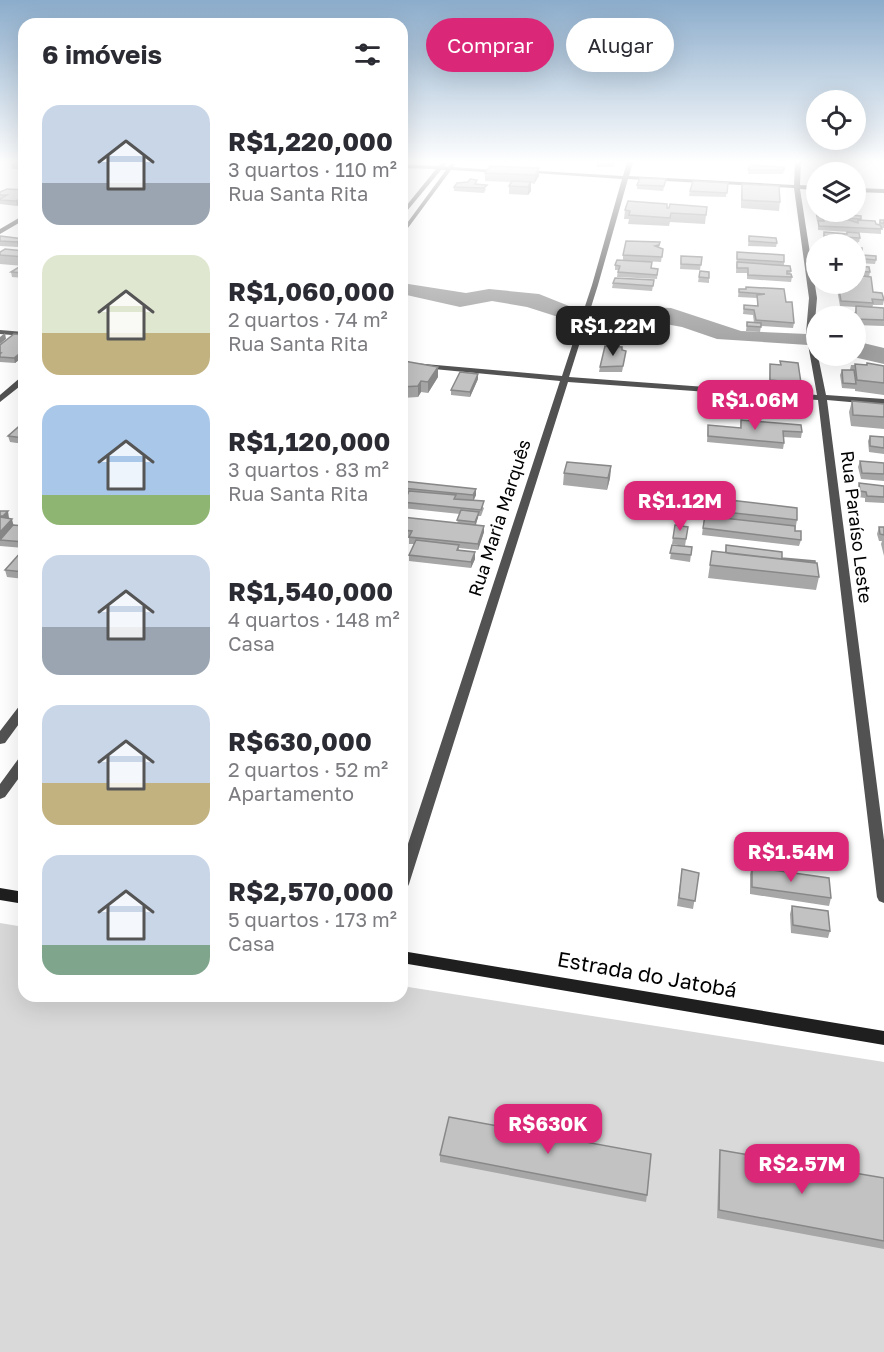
<!DOCTYPE html>
<html lang="pt">
<head>
<meta charset="utf-8">
<style>
  :root { --surface:#fff; --page:#f2f2f3; --text:#2b2b33; --muted:#7c7c81; --accent:#db2777 }
  body { margin:0; font-family:"Golos Text",sans-serif; background:var(--page); color:var(--text); height:100vh; display:flex; flex-direction:column; font-size:22px; white-space:nowrap }
  * { box-sizing:border-box; margin:0 }
  p { font-size:20px; color:var(--muted) }
  .icon { flex:none; width:33px; height:33px; fill:none; stroke:currentColor; stroke-width:2; stroke-linecap:round; stroke-linejoin:round }
  .map { position:relative; flex:1; overflow:hidden }
  .side { position:absolute; left:18px; top:18px; width:390px; height:984px; display:flex; flex-direction:column; background:var(--surface); border-radius:18px; box-shadow:0 6px 24px #0002 }
  .side>* { flex:none }
  .guide { position:absolute; left:426px; top:18px; width:368px; height:54px; display:flex; gap:12px }
  .buttons { position:absolute; left:806px; top:90px; display:grid; gap:12px }
  .buttons a { display:grid; place-items:center; width:60px; height:60px; border-radius:50%; background:var(--surface); box-shadow:0 6px 24px #0002; font-size:30px }
  .price { position:absolute; translate:-50% -51px; padding:0 14px; border-radius:12px; background:var(--accent); color:#fff; font-size:20px; line-height:39px; filter:drop-shadow(0 2px 3px #0008) }
  .price::after { content:''; position:absolute; left:50%; top:36px; width:18px; height:14px; margin-left:-9px; background:inherit; clip-path:polygon(0 0,100% 0,50% 100%) }
  .price.current { background:#222; color:#fff }
  ul { padding:0; list-style:none }
  li { display:flex; align-items:center; gap:18px; height:150px; padding:0 24px }
  li span { display:grid; place-items:center; flex:none; width:168px; height:120px; border-radius:18px; color:#555 }
  li>.icon { margin-inline-start:auto }
  span .icon { width:72px; height:72px; fill:#fffc; stroke-width:1 }
  li b { font-size:26px }
  h2 { display:flex; justify-content:space-between; align-items:center; height:72px; padding:0 24px; font-size:26px }
  .chip { padding:0 21px; border-radius:27px; background:var(--surface); box-shadow:0 6px 24px #0002; font-size:21px; line-height:54px }
  .chip.current { background:var(--accent); color:#fff }
  .map>svg:first-child { display:block }
</style>
</head>
<body>
<div class="map">
<svg width="884" height="1352" viewBox="0 0 884 1352">
  <rect width="100%" height="100%" fill="#fff"/>
  <path fill="#d9d9d9" d="M0,923L24,927V996H402V986L884,1062V1352H0Z"/>
  <path fill="#a0a0a0" d="M402,283L466,293L489,289L539,294L579,310L574,322L527,307L492,301L460,307L402,294Z
    M620,306L671,308L741,331L807,334L808,345L717,339L682,327L627,317L592,322L596,310Z
    M855,341L884,348V364L849,356H855Z"/>
  <g fill="none" stroke-linecap="round" stroke-linejoin="round">
    <path fill="#525252" fill-rule="evenodd" d="M443,162L446,164L444,166L448,167L452,163L455,165L453,167L506,171L503,173L451,170L402,236V230L446,170H441L402,217V211L436,169L402,168V164L438,166Z
      M627,162H633L629,176L794,185L795,162H801L800,185L816,186V190L800,189L817,298L814,333L816,356H818L826,395L884,399V405L827,400L884,840V903L879,901L877,897L818,400L568,382L409,884L407,888L402,889V862L560,381L402,366V362L562,376L592,285L622,179L520,172L523,170L623,176ZM628,179L794,188L809,298L806,333L817,395L569,377L598,285Z
      M855,188L884,189V193L855,192Z
      M24,215V220L0,234V229Z
      M0,330L24,332V336L0,334Z
      M21,377H24V383L0,402V395Z
      M24,704V717L5,743L0,744V731L20,705Z
      M24,757V771L5,797L0,799V784L19,758Z"/>
    <path fill="#1f1f1f" fill-rule="evenodd" d="M0,888L24,892V904L0,900Z
      M402,951L884,1031V1045L402,963Z"/>
  </g>
  <path fill="#a7a7a7" d="M24,162L21,169H12V165Z
    M615,162L614,167H597V163Z
    M750,165L784,170L783,174H748Z
    M539,168V176L534,184L531,183V191L528,195L509,194V186L511,182L485,181V173Z
    M666,179L663,191L637,189V185Z
    M728,183L726,197L689,196L690,191Z
    M477,184L486,189L484,193L454,191V187Z
    M742,184L780,202L779,211L741,208V193Z
    M24,190L17,206L0,204V192Z
    M667,208L706,215L705,224L670,222L669,226L628,224L629,219H624L625,210Z
    M816,212L861,219V220L876,224H879L880,220H884V228H881V234L818,230V221H823H817L816,216Z
    M824,232L846,234L847,232L860,238L859,242L823,240Z
    M0,236L24,239L18,247L0,246Z
    M749,236L777,243L776,247L748,246Z
    M823,241L857,243L858,248H862V255L876,256V260L875,264L859,263L858,266L869,267L870,272L869,277H871L873,292L882,293L884,300L883,305H873L872,308H884V326L855,325V316H845L846,312L855,313L856,307L840,306L836,284H855V244H822Z
    M660,242L659,248L663,249L661,262L623,260V255Z
    M24,251V266L0,264V252Z
    M737,252L784,262V265L791,271L790,274L792,277L791,282L747,279V273H736Z
    M681,256L702,257L700,270L680,269Z
    M615,265L658,269L657,279L617,277L618,270H615Z
    M24,267V278L12,277L11,272Z
    M700,271L709,278V283L698,282Z
    M654,280L652,291L612,288L613,283Z
    M739,289H746L786,302L794,323L793,328L761,326L760,332L746,331L747,322L754,323L753,315L743,314L744,305L757,306V298L738,297Z
    M24,335V356L15,363L0,362V345Z
    M622,350L626,351L622,372H599L600,367Z
    M780,361L801,383L800,388L769,386L770,364L780,365Z
    M867,363L884,366V395L855,391V389L842,388L840,375L842,370H850L851,365H867Z
    M402,365L438,367V377L428,393L421,392L418,397L402,398Z
    M478,379L470,397L451,395V390Z
    M852,401L884,404V429L851,426L849,412Z
    M741,420L802,432L801,438L783,437L784,443L783,449L707,442L708,425L740,428Z
    M24,422V444L10,442L8,436Z
    M870,436L884,437V454L869,452L868,441Z
    M860,461L884,463V481L861,479L858,467Z
    M611,466L610,478L607,490L563,485L564,473Z
    M402,481L476,495L474,500L484,508L481,516H478L476,525L484,532L478,550L459,548V550L475,552V559L471,568L409,561V555L414,544H409V538L402,537V517L457,523L460,514L402,508V497L406,498L407,495L402,494Z
    M859,483L884,486V503L865,502V498L858,497L857,490Z
    M700,505L797,520L795,531L801,540L799,546L702,535L704,518H699Z
    M24,509V521L22,520L20,514Z
    M0,511L9,518H8L13,525L24,526V548L0,546Z
    M675,525L688,527L685,546L672,544Z
    M879,527H884V556L881,544L882,541H879L877,534Z
    M672,545L692,547L690,562L670,559Z
    M726,545L782,558L819,577L816,590L708,578L712,551L725,553Z
    M24,553V579L7,577L5,570Z
    M752,867L831,898L829,906L750,894V874Z
    M682,869L699,873L693,909L677,906Z
    M792,906L830,931L828,938L791,933L790,914Z
    M720,1150L884,1178V1249L717,1218L719,1157Z
    M440,1155L647,1195L646,1202L440,1162Z"/>
  <path fill="#888" d="M24,163V167L21,169L20,165Z
    M539,168V176L534,184L535,175Z
    M531,182V191L528,195V187Z
    M24,197V202L17,206L16,201Z
    M24,239V244L18,247L17,242Z
    M5,333L6,339L0,344V337Z
    M24,350V356L15,363L14,358Z
    M438,367V377L428,393V382Z
    M478,374V379L470,397V392Z
    M421,381V392L418,397V386Z
    M611,466L610,478L607,490L608,478Z
    M476,489V495L473,501V495Z
    M8,511L9,518L5,522L3,516Z
    M479,512L478,518L474,529L475,522Z
    M12,519L15,531L0,540V532Z
    M484,526V532L478,550V544Z
    M475,552V559L471,568V562Z"/>
  <path fill="#c2c2c2" stroke="#888" stroke-width="1.5" d="M16,162H24V163L20,165H12Z
    M597,162H614V163Z
    M750,165L784,167V170H748Z
    M490,166L539,168L535,175L485,173Z
    M640,178L666,179L664,186L637,185Z
    M470,179L477,180L475,184L487,185L484,188L454,187L457,183L468,182Z
    M512,181L531,182L528,187L509,186Z
    M693,181L728,183L727,193L690,191Z
    M742,184L779,186L780,202L742,200Z
    M7,189L24,190V197L16,201L0,200V199L7,195H0V192Z
    M628,201L667,204V208H669L670,204L707,207L706,215L671,213L670,218L629,215L630,211L625,210Z
    M816,212L861,216V219L817,216Z
    M823,218L849,220L858,223V220L875,221L876,224L880,225L882,229L819,226L818,221H824Z
    M880,220H884V223H880Z
    M824,232L847,234V232L859,233L860,238L824,236Z
    M0,236L24,239L17,242L0,241Z
    M749,236L776,238L777,243L749,241Z
    M626,241L660,242L659,245L655,246L663,249L662,257L623,255Z
    M823,241L857,243L858,248H862V255L876,256V260L855,258V253L857,254L856,251H855V244H823Z
    M5,249L24,251V257L0,255V252Z
    M737,252L784,255V262L737,259Z
    M681,256L702,257L701,265L681,264Z
    M855,259L858,260L859,264H855Z
    M617,260L652,262L651,268L658,269L657,275L618,272L620,266L615,265Z
    M737,262L790,266L791,271H787V274H791L792,277L748,275V268H737Z
    M855,266L869,267L870,272L855,271Z
    M19,267H24V273L11,272Z
    M700,271L709,272V278L699,277Z
    M855,275L871,277L873,292L882,293L884,300L872,299L873,303L841,301L838,284H855Z
    M615,278L654,280L653,286L613,283Z
    M746,287L784,289L786,302H792L794,323L756,320L754,310L744,309V305L758,306L757,295L765,294L739,292V289H746Z
    M856,306L884,308V320L855,319V316H847L846,312L856,313Z
    M747,322L761,323V327L747,326Z
    M14,334L24,335V350L14,358L0,357V354L1,353H0V345Z
    M605,346L622,347V350L626,351L623,366L600,367Z
    M404,361L438,367L428,382L421,381L418,386L402,387V365Z
    M780,361L798,363L801,383L770,380V364L781,365Z
    M867,363L884,366V383L857,380L855,364L867,365Z
    M842,370H854L856,384L843,383Z
    M460,372L478,374L470,392L451,390Z
    M852,401L884,404V417L853,415Z
    M741,420L801,425L802,432L783,431L784,443L708,436V425L741,428Z
    M24,422V438L8,436Z
    M870,436L884,437V448L870,446Z
    M860,461L884,463V474L862,473Z
    M567,462L611,466L608,478L564,473Z
    M402,481L476,489L473,495L402,488Z
    M859,483L884,486V497L867,496L866,492L860,491Z
    M409,491L456,495L454,499L484,501L481,510L402,502V497L406,498Z
    M704,497L797,508V520L707,510V506L700,505Z
    M461,510L479,512L475,522L457,520Z
    M0,511H8L3,516H0Z
    M705,516L795,526V531H801V540L703,528Z
    M0,517L12,519L0,532Z
    M402,517L484,526L478,544L409,537L412,531L402,530Z
    M13,525L24,526V542L0,540Z
    M675,525L688,527L686,539L673,538Z
    M879,527H884V535L880,534Z
    M416,540L459,545L457,550L475,552L471,562L409,555Z
    M672,545L692,547L691,555L670,553Z
    M726,545L782,552V558L815,561V563L726,553Z
    M712,551L817,563L819,577L710,565Z
    M21,552L24,553V572L5,570Z
    M752,867L829,878L831,898L752,887Z
    M682,869L699,873L695,901L679,898Z
    M792,906L828,911L830,931L793,925Z
    M449,1117L651,1154L647,1195L440,1155Z
    M720,1150L884,1178V1241L719,1210Z"/>
  <linearGradient id="sky" x2="0" y2="1"><stop stop-color="#8baccb"/><stop offset="0.46" stop-color="#fff"/><stop offset="1" stop-color="#fff" stop-opacity="0"/></linearGradient>
  <rect width="884" height="352" fill="url(#sky)"/>
  <g text-anchor="middle" stroke-width="4.5" stroke-linejoin="round" paint-order="stroke">
    <g font-size="18" fill="#000" stroke="#fff">
      <text transform="translate(500 518) rotate(-72)" y="6">Rua Maria Marquês</text>
      <text transform="translate(856 527) rotate(83)" y="6">Rua Paraíso Leste</text>
    </g>
    <g font-size="21" fill="#000" stroke="#fff">
      <text transform="translate(647 975) rotate(10)" y="7">Estrada do Jatobá</text>
    </g>
  </g>
</svg>
<div class="buttons">
<a><svg class="icon" aria-label="locate" viewBox="0 0 24 24"><circle cx="12" cy="12" r="6"/><path d="M12 2v4M12 18v4M2 12h4M18 12h4"/></svg></a>
<a><svg class="icon" aria-label="layers" viewBox="0 0 24 24"><path d="M12 4l9 5-9 5-9-5zM3 14l9 5 9-5"/></svg></a>
<a>+</a>
<a>−</a>
</div>
<b class="price current" style="left:613px;top:357px">R$1.22M</b>
<b class="price" style="left:755px;top:431px">R$1.06M</b>
<b class="price" style="left:680px;top:532px">R$1.12M</b>
<b class="price" style="left:791px;top:883px">R$1.54M</b>
<b class="price" style="left:548px;top:1155px">R$630K</b>
<b class="price" style="left:802px;top:1195px">R$2.57M</b>
<div class="guide">
<a class="chip current">Comprar</a>
<a class="chip">Alugar</a>
</div>
<section class="side">
<h2>6 imóveis<svg class="icon" aria-label="filters" viewBox="0 0 24 24"><path d="M4 7h16M4 17h16"/><circle cx="9" cy="7" r="2"/><circle cx="15" cy="17" r="2"/></svg></h2>
<ul>
<li><span style="background:linear-gradient(#c9d6e8 65%,#9aa5b1 0)"><svg class="icon" aria-label="home" viewBox="0 0 24 24"><path d="M3 11l9-7 9 7M6 9v11h12V9"/></svg></span><div><b>R$1,220,000</b><p>3 quartos · 110 m²</p><p>Rua Santa Rita</p></div></li>
<li><span style="background:linear-gradient(#dfe7d0 65%,#c2b280 0)"><svg class="icon" aria-label="home" viewBox="0 0 24 24"><path d="M3 11l9-7 9 7M6 9v11h12V9"/></svg></span><div><b>R$1,060,000</b><p>2 quartos · 74 m²</p><p>Rua Santa Rita</p></div></li>
<li><span style="background:linear-gradient(#a9c7e8 75%,#8fb573 0)"><svg class="icon" aria-label="home" viewBox="0 0 24 24"><path d="M3 11l9-7 9 7M6 9v11h12V9"/></svg></span><div><b>R$1,120,000</b><p>3 quartos · 83 m²</p><p>Rua Santa Rita</p></div></li>
<li><span style="background:linear-gradient(#c9d6e8 60%,#9aa5b1 0)"><svg class="icon" aria-label="home" viewBox="0 0 24 24"><path d="M3 11l9-7 9 7M6 9v11h12V9"/></svg></span><div><b>R$1,540,000</b><p>4 quartos · 148 m²</p><p>Casa</p></div></li>
<li><span style="background:linear-gradient(#c9d6e8 65%,#c2b280 0)"><svg class="icon" aria-label="home" viewBox="0 0 24 24"><path d="M3 11l9-7 9 7M6 9v11h12V9"/></svg></span><div><b>R$630,000</b><p>2 quartos · 52 m²</p><p>Apartamento</p></div></li>
<li><span style="background:linear-gradient(#c9d6e8 75%,#7fa58c 0)"><svg class="icon" aria-label="home" viewBox="0 0 24 24"><path d="M3 11l9-7 9 7M6 9v11h12V9"/></svg></span><div><b>R$2,570,000</b><p>5 quartos · 173 m²</p><p>Casa</p></div></li>
</ul>
</section>
</div>
</body>
</html>
